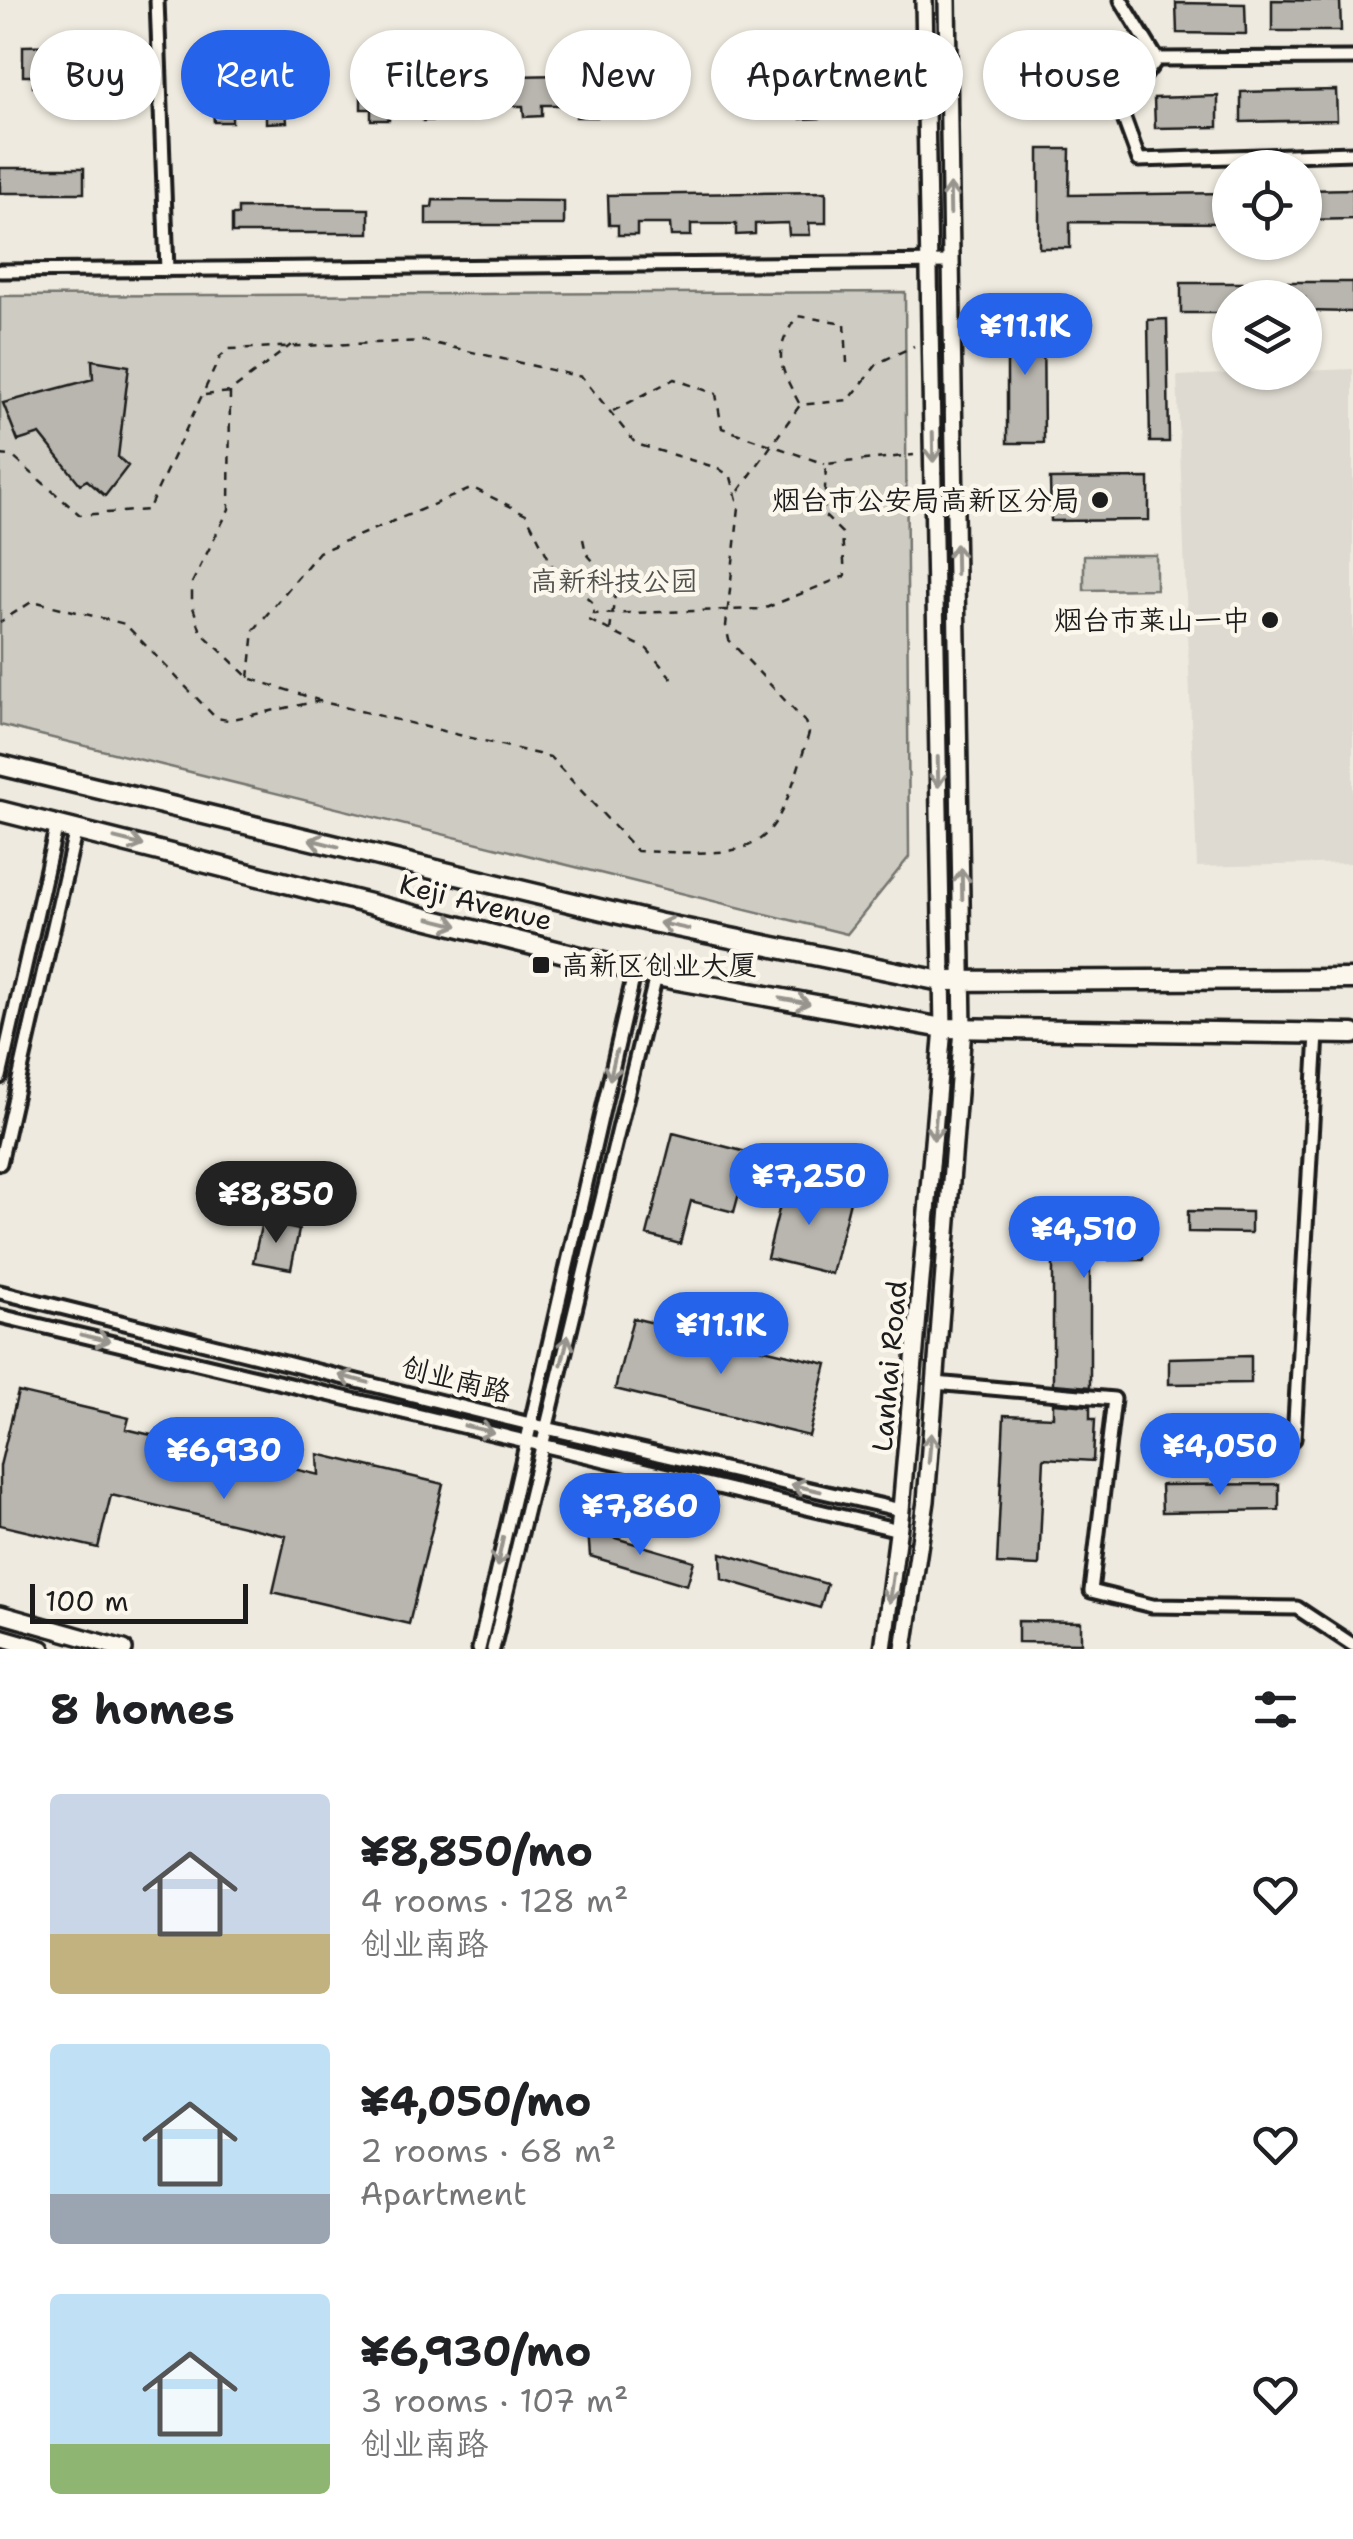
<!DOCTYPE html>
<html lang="en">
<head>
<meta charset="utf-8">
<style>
  :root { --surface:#fff; --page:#f6f6f6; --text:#202124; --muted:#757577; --accent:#2563eb }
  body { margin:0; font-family:"Shantell Sans","LXGW WenKai TC",sans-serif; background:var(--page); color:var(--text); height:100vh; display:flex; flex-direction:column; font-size:38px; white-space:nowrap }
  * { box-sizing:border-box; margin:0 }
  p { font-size:32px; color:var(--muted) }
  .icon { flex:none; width:55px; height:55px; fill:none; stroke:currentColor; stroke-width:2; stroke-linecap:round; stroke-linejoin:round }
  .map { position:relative; height:1649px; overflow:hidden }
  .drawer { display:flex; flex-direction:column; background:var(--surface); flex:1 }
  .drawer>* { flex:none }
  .guide { position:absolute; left:30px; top:30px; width:1295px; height:90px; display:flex; gap:20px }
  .controls { position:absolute; left:1212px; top:150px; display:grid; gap:20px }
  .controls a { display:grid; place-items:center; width:110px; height:110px; border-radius:50%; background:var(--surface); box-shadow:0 2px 8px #0004; font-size:50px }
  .scale { position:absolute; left:30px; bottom:25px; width:218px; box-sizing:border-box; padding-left:10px; border:5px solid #1c1c1c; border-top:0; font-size:28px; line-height:35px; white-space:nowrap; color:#1c1c1c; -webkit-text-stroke:8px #fbf7ec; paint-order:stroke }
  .price { position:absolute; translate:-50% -85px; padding:0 22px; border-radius:35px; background:var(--accent); color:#fff; font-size:32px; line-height:65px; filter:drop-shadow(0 2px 5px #0008) }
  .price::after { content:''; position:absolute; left:50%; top:60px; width:30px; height:22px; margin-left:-15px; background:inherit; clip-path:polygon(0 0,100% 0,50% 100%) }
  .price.on { background:#222; color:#fff }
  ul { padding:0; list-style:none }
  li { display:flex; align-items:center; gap:30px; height:250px; padding:0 50px }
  li span { display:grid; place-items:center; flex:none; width:280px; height:200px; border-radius:10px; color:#555 }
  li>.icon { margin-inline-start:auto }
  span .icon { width:120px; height:120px; fill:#fffc; stroke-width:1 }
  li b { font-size:42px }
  h2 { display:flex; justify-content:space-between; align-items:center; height:120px; padding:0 50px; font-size:42px }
  .pill { padding:0 35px; border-radius:45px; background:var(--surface); box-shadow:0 2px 8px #0004; font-size:35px; line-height:90px }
  .pill.on { background:var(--accent); color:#fff }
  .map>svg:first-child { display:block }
</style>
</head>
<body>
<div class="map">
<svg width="1353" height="1649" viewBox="0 0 1353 1649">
  <rect width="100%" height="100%" fill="#eeeadf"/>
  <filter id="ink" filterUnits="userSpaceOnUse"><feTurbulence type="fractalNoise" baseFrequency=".01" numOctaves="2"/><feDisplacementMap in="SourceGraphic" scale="20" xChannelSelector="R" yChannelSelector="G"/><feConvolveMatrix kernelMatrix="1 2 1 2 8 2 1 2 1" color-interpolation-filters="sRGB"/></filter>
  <g filter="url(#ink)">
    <path fill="#dedad1" d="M1353,369V863L1197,867L1177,376Z"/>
    <path fill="#ceccc2" stroke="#75746f" stroke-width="2.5" d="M905,292L909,857L847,934L0,725V296Z
      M1084,555H1156V589L1084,590Z"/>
    <path fill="#b9b6af" stroke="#1c1c1c" stroke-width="2.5" d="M1272,0L1340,1L1341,31H1272Z
      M1176,3L1245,4L1246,34L1177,33Z
      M122,44V75L105,76L106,87H85V75L51,76V87H33V76H23V46Z
      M1113,51L1114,81L1050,82L1049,52Z
      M613,74V105H596L597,117H576V105H542V116L524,117L523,106H514V76Z
      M838,76L839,106L822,107V118L801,119V106L767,107L768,118H749V107H740L739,78Z
      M460,78L461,108L444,109V120L423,121V108L389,109V120H371V109H361V79Z
      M303,80V110L286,111L287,122L266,123V110L232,111V122H214L213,112H204V82Z
      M1336,90L1337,120L1241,122V92Z
      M1218,96V127L1155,128L1154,98Z
      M1039,149H1070L1069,195L1230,193V223L1070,222V248H1039Z
      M0,168H84V193H0Z
      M1353,189V219L1305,220V190Z
      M826,192V223H809L810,235H789L788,223L755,224V234L736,235V224H691V236H671L670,224H637V235H618V225H609L608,195Z
      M433,200L564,201V225H426V207H432Z
      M238,208L369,209V233H232V215H238Z
      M1288,282H1353V312L1305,311V298H1288Z
      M1181,283H1260V298H1230V313H1181Z
      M1007,312H1043L1044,443H1007Z
      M1167,319L1169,442H1150L1148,320Z
      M92,360L129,366L118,457L128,466L105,496L87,480L80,484L40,434L18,441L3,403L93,379Z
      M1149,478V520L1051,521L1050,479Z
      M673,1133L750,1153L734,1212L691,1201L680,1244L647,1235Z
      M786,1181L851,1197L832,1274L767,1258Z
      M1188,1211L1251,1212V1233L1188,1232Z
      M1143,1212V1260H1090V1387L1053,1384V1213Z
      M262,1222L299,1230L291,1269L253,1262Z
      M633,1318L827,1364L809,1436L615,1389Z
      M1251,1356V1383L1169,1384V1358Z
      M18,1392L129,1418L126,1429L319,1475L318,1454L443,1484L409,1624L273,1592L286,1536L111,1495L98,1548L0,1525V1466Z
      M1053,1403L1090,1406V1419H1095L1093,1461L1044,1458L1039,1566L997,1564L1004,1415L1053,1417Z
      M1279,1484V1510L1162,1512L1161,1485Z
      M588,1530L694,1561L687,1585L590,1556Z
      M721,1553L827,1584L820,1608L722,1579Z
      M1018,1621L1081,1622V1643L1018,1642Z"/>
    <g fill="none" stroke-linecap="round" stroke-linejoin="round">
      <g stroke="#1c1c1c" stroke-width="19">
        <path id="minor" d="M157,0L167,270
          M1121,0L1157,59L1120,108L1139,160L1353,153
          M1157,59L1353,58
          M0,271L951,262
          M0,1077L57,824
          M0,1163L76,829
          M0,1292L546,1428L901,1510
          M0,1316L899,1530
          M935,1383L1114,1399L1091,1591L1152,1606L1297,1608L1353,1645
          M1294,1439L1317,1034
          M479,1649L635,970
          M493,1649L656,976"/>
      </g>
      <g stroke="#1c1c1c" stroke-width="22">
        <path id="tertiary" d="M0,1614L124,1649
          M0,1637L42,1649
          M883,1649L901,1510L943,1028L924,0
          M904,1649L926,1501L963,1029L947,0"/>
      </g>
      <g stroke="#1c1c1c" stroke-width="25">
        <path id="secondary" d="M0,765L657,923L941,981L1353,979
          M0,811L656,976L943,1028L1353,1034"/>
      </g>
      <path stroke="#1c1c1c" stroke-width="2.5" stroke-dasharray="8 8" stroke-linecap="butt" d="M230,392L229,509L192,583V604L201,632L249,678L318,700
        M205,395L230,392L291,345
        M799,403C779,365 772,354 797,316L845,323L847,363
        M613,411L674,379L716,394L722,428L825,464
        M0,455L12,456L80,515L148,510L220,357L229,349L424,341L582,377L636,444L718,468L731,477L739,507L726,626L729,640L805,722L809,733C771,862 763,855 637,851L550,757L319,701L228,720L216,718L125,624L33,601L0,622
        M739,491L800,405L849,400L878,363L914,346
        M583,539L586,553L616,587L610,631L647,649L675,682
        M589,620L609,630
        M249,678L254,630L319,552L473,488L526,514L552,565L592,602L594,614L763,609L845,576L842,533L824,515L826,464L914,455"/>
      <use href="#minor" stroke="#fbf7ec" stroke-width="11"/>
      <use href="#tertiary" stroke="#fbf7ec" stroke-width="15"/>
      <use href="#secondary" stroke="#fbf7ec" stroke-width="18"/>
    </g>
    <defs><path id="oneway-shaft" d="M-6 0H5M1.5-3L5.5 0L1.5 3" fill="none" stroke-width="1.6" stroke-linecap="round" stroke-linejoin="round" transform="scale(2.5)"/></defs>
    <g stroke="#97948e">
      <use href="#oneway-shaft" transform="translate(950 199) rotate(-91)"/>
      <use href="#oneway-shaft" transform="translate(933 447) rotate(89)"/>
      <use href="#oneway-shaft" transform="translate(956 559) rotate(-91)"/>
      <use href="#oneway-shaft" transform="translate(938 772) rotate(89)"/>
      <use href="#oneway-shaft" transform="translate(129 842) rotate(14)"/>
      <use href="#oneway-shaft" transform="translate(324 843) rotate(-166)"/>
      <use href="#oneway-shaft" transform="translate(962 884) rotate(-91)"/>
      <use href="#oneway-shaft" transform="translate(444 922) rotate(14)"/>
      <use href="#oneway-shaft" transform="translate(674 926) rotate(-168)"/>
      <use href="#oneway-shaft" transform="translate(795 1001) rotate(10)"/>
      <use href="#oneway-shaft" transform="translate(613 1065) rotate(103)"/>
      <use href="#oneway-shaft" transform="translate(935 1125) rotate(95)"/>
      <use href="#oneway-shaft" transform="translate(95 1338) rotate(13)"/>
      <use href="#oneway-shaft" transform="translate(565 1350) rotate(-76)"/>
      <use href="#oneway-shaft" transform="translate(354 1379) rotate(-166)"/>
      <use href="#oneway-shaft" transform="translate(479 1429) rotate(13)"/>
      <use href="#oneway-shaft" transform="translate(930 1448) rotate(-85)"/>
      <use href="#oneway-shaft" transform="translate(806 1488) rotate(-167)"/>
      <use href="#oneway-shaft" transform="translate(500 1552) rotate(102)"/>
      <use href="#oneway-shaft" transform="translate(891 1588) rotate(98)"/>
    </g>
  </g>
  <g fill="#1c1c1c" stroke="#fbf7ec" stroke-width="4">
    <circle cx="1100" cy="500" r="10"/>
    <circle cx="1270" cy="620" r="10"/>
    <rect x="531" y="955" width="20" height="20" rx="5"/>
  </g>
  <g text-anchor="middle" stroke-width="9" stroke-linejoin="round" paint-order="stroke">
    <g font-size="28" fill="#1c1c1c" stroke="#fbf7ec" text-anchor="end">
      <text x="1080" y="510">烟台市公安局高新区分局</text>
      <text x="1250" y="630">烟台市莱山一中</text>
      <text x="561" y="975" text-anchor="start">高新区创业大厦</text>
    </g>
    <g font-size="28" fill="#51514e" stroke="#fbf7ec">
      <text x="614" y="591">高新科技公园</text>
    </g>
    <g font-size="28" fill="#1c1c1c" stroke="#fbf7ec">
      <text transform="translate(476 902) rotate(14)" y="10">Keji Avenue</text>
      <text transform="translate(889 1366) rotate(-85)" y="10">Lanhai Road</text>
      <text transform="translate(456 1379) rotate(14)" y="10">创业南路</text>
    </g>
  </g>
</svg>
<div class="controls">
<a><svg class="icon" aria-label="locate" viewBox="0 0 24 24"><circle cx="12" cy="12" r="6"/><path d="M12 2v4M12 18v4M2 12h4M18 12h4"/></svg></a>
<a><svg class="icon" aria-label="layers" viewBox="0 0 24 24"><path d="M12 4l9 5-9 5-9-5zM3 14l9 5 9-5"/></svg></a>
</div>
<div class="scale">100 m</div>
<b class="price" style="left:1025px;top:378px">¥11.1K</b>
<b class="price" style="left:809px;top:1228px">¥7,250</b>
<b class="price on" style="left:276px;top:1246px">¥8,850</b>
<b class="price" style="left:1084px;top:1281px">¥4,510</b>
<b class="price" style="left:721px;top:1377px">¥11.1K</b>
<b class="price" style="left:1220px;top:1498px">¥4,050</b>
<b class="price" style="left:224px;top:1502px">¥6,930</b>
<b class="price" style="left:640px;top:1558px">¥7,860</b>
<div class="guide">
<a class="pill">Buy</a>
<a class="pill on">Rent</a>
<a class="pill">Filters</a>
<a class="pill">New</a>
<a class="pill">Apartment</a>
<a class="pill">House</a>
</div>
</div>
<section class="drawer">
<h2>8 homes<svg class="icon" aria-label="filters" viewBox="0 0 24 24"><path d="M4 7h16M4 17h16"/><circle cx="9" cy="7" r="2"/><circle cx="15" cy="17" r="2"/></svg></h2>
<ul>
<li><span style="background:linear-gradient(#c9d6e8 70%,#c2b280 0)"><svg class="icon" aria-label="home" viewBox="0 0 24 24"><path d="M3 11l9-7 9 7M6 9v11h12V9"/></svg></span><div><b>¥8,850/mo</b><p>4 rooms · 128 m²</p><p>创业南路</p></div><svg class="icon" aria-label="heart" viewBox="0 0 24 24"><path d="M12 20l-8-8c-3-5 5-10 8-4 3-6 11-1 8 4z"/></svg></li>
<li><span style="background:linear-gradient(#bfe0f5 75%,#9aa5b1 0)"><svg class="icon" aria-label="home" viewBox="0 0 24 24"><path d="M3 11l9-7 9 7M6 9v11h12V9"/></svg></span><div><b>¥4,050/mo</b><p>2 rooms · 68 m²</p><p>Apartment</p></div><svg class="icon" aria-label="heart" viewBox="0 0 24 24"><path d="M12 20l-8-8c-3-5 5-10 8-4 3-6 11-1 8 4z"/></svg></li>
<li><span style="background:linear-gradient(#bfe0f5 75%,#8fb573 0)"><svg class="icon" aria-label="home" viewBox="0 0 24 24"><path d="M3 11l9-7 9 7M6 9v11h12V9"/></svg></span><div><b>¥6,930/mo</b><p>3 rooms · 107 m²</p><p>创业南路</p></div><svg class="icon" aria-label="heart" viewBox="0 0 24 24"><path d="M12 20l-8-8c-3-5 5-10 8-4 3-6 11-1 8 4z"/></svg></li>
</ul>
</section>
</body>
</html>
